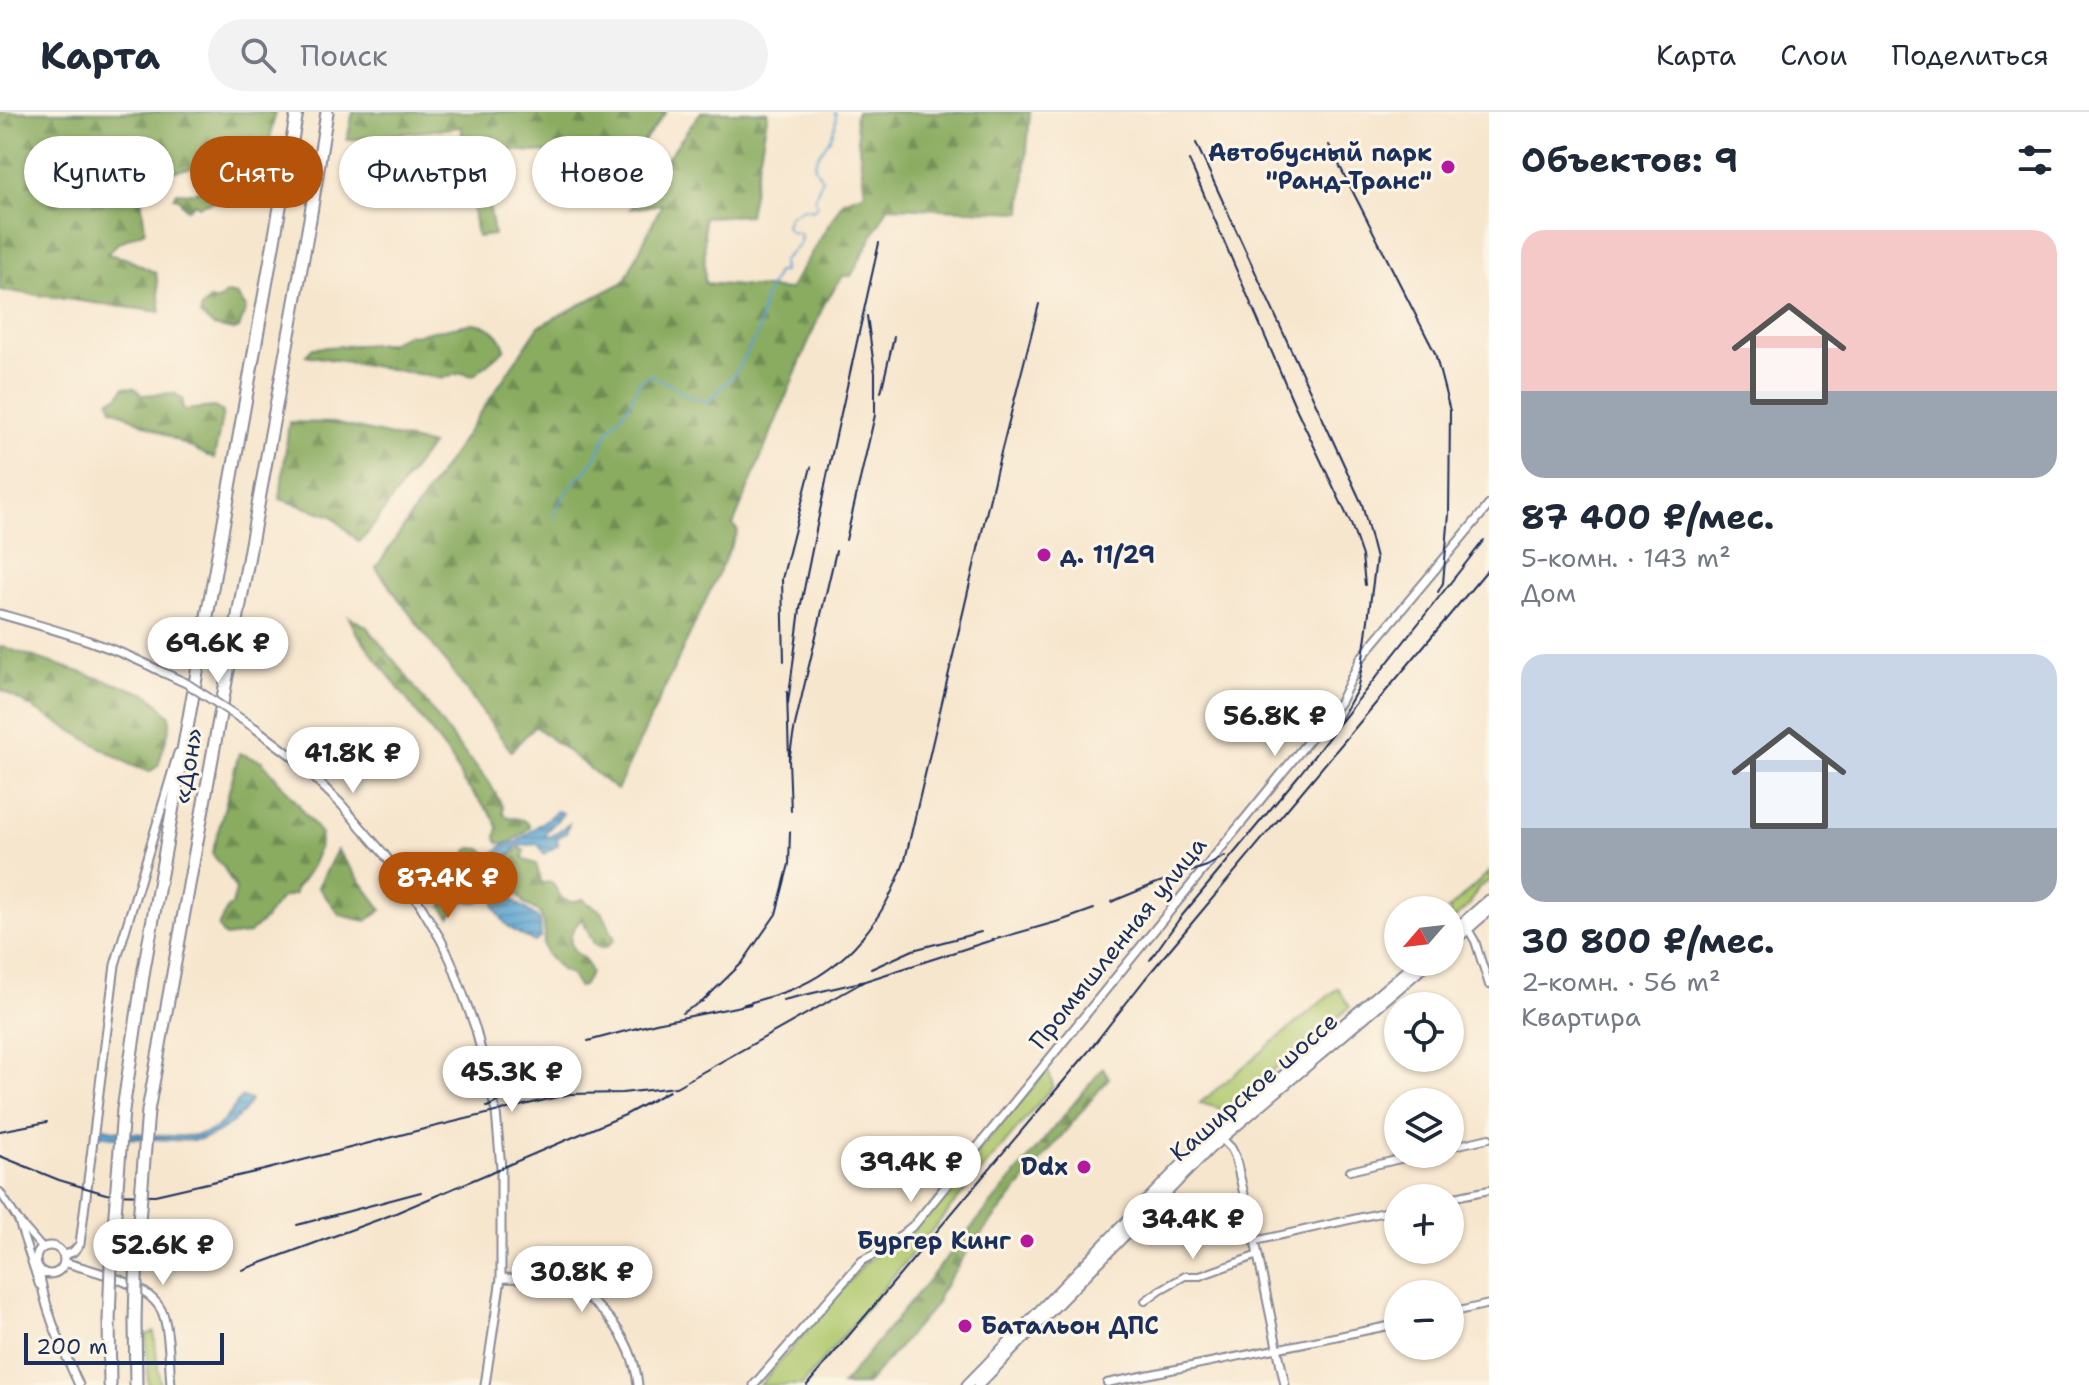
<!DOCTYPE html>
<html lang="ru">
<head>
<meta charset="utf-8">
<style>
  :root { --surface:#fff; --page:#f2f2f3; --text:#1f2937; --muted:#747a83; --line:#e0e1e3; --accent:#b45309 }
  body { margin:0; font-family:"Shantell Sans",sans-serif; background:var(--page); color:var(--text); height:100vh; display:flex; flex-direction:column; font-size:30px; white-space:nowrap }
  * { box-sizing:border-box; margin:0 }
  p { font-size:26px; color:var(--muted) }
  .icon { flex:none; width:44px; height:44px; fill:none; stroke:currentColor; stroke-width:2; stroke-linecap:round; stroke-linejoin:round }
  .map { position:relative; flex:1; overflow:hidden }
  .side { display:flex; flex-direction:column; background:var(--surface); width:600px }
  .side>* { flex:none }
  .banner { position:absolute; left:24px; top:24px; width:760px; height:72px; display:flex; gap:16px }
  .needle { width:52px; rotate:242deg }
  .buttons { position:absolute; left:1384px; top:784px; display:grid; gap:16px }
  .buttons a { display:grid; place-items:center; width:80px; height:80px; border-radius:50%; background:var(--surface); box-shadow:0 2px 6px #0004; font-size:40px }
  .scale { position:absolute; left:24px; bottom:20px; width:200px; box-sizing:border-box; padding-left:8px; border:4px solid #1b2f5e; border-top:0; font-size:22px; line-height:28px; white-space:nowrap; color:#1b2f5e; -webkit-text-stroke:6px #fcf5e5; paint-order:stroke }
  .price { position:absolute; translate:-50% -68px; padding:0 18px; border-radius:28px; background:#fff; color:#222; font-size:26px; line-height:52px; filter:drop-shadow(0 2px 4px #0008) }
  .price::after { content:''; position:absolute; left:50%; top:48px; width:24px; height:18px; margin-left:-12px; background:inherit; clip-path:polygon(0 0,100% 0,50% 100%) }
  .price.selected { background:var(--accent); color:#fff }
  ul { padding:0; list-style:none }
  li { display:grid; align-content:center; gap:16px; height:424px; padding:0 32px }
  li span { display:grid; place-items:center; height:248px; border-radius:24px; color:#555 }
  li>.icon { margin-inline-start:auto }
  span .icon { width:144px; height:144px; fill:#fffc; stroke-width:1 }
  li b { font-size:34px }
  h2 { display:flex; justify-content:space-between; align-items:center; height:96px; padding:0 32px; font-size:34px }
  .tag { padding:0 28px; border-radius:36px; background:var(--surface); box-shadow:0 2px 6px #0004; font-size:28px; line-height:72px }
  .tag.selected { background:var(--accent); color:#fff }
  header { display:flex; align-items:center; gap:48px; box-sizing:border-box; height:112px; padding:0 40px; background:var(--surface); border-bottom:2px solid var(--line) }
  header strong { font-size:38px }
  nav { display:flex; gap:44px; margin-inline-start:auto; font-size:28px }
  .search { width:560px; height:72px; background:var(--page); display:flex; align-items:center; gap:20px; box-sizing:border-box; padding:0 28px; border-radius:44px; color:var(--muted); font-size:30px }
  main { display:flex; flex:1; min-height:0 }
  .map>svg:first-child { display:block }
</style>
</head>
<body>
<header>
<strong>Карта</strong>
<div class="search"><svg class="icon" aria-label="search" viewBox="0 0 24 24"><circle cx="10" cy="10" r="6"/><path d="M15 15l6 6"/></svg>Поиск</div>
<nav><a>Карта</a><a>Слои</a><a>Поделиться</a></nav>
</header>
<main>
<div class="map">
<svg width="1489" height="1273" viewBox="0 0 1489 1273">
  <defs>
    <pattern id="forest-firs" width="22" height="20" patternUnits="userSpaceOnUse" patternTransform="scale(2)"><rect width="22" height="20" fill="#8aac60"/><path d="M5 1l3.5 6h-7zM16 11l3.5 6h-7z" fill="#708c52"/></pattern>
    <pattern id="water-rules" width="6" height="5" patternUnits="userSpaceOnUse" patternTransform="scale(2)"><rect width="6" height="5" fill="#58a3d0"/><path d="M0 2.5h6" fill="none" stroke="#4885ac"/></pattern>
  </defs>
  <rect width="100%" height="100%" fill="#fcf5e5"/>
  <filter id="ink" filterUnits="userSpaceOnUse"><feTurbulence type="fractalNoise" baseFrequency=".0125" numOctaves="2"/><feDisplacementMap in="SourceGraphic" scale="16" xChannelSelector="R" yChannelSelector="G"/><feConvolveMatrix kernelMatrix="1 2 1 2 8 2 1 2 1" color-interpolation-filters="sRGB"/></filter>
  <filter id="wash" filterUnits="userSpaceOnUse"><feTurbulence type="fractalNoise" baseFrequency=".006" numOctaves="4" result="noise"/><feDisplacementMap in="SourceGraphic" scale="32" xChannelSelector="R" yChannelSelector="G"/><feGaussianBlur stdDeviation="1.8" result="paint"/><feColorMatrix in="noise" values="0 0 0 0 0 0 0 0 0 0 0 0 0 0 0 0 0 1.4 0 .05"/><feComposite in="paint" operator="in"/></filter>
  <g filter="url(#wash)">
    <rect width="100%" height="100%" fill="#f7e6ce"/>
    <path fill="#aec76c" stroke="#647b65" stroke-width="2" d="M1489,760V769L1478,776L1470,792L1450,811V798H1448Z
      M1338,876L1350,895L1228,995L1222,997L1200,991Z
      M1048,958L1053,974L802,1273H760L864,1152L897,1128L920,1107Z
      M154,1220L160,1273H148L146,1223Z"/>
    <path fill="url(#forest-firs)" stroke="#526e5f" stroke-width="2" d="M0,0H275L268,39L139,67L145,119L118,131L107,142L125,146L156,161L161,200L0,178Z
      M353,0H666L631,47L496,37L494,25L479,26L494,123L477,125L461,15L347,28Z
      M701,0H768L749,103L704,105L705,171L789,178L843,89L865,81L855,4L857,0H1030L1022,100L888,95L851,164H843L824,192L733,413L738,419L617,678L535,614L511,639L376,456L539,214L624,170L662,92L630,97Z
      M227,73L234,78L222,87L199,94L195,91L188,97L184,95L179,86L174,85L177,80L193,81L207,74Z
      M227,181L237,183L246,196L239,216L234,218L213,214L201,203C200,195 204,193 210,188C220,192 220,186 227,181Z
      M474,211C489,213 501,222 505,237L473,264L462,261L442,266L306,243L313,236L390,231L408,222L413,223Z
      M124,275L135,276L142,283L174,281L183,287V298L214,295L223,300L214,347L112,296L109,288L119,284Z
      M289,310L334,311L431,333L368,421L359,430L332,404L280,387Z
      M349,505L366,514L401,557L460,636L489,670L503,695V702C512,709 524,703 530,715C521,724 512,732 499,731L496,726L498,715L492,703L464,671L451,646L356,520Z
      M258,511L280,531L271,552L258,554L249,547Z
      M0,534L147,582L155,588L170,604V614L158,654L149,660L131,653L0,577Z
      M239,641L262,649L294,687L321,722C319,745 310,760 295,777V782L281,786L264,808L248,822L225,825L218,815L227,797L232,793L236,778L224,756L212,742Z
      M471,736L482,737L489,745L485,750V760C501,755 506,746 520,736L525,739L523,744L525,748L536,752L542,771L552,770L562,787L572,790L583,787C588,793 596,794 601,800C608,807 610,819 615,827C595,852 590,820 582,807C573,815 566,827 574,838C581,847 578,839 585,848C588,852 589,856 591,861L583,874L578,875L570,862L561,858L547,843L543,833L545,823L543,808L538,799L525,792L519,783L504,779L497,771L487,772L483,787C477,791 474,791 468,788L463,789L450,805L442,795L449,776L473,765L472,760L467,758V739Z
      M337,738L382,798L366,809L340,803L318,775Z
      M1103,956L1109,966L968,1138L939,1183L937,1191L866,1273H842Z"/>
    <path fill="url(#water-rules)" stroke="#3a6997" stroke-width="2" d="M557,699L563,701C558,710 546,716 544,725L551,724L569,712L566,721L557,726L558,733L544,742L538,732L518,734L498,754L485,759L486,754L493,743L503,733L517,730Z
      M500,779L537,805L540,810L541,825L535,830C513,819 505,816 494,793Z
      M242,985L251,988C247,997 242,1001 235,1008C205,1035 188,1028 151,1027C134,1026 117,1027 100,1023V1015C123,1021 193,1030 213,1018C226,1010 232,996 242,985Z"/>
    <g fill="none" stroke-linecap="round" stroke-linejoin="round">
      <path stroke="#58a3d0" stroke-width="2" d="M554,405L559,392L571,373L586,359L597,343L609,318L629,292L639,270L652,263L691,285L708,290L736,260L758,221L764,188L777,160H783L782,149L799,133L801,124L798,121L790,120L786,114L789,104L803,96L813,98L817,93L815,85L822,67C820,63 816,60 815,55C811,44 841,26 835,0"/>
    </g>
  </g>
  <g filter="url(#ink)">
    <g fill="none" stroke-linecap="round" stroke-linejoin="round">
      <g stroke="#898a96" stroke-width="10">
        <path id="minor" d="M1468,817L1475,829L1489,873
          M1450,1035L1489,1026
          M1350,1059L1421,1042
          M0,1080L18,1108L42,1136
          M1450,1086L1489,1078
          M18,1108L39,1173
          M1255,1129L1398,1097
          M1145,1189L1160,1178L1185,1164H1200L1258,1143
          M1450,1201L1489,1192
          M1107,1271L1398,1212"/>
      </g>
      <g stroke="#898a96" stroke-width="11">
        <path id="tertiary" d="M0,502C56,518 111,533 162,560
          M255,616L292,644L341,692L384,742L415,784L441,828L451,849L476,918L496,1000L501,1056V1166L485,1273
          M1220,1025L1231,1036L1235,1044L1255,1129L1285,1273
          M36 1148a14 14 0 1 1 28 0a14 14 0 1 1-28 0Z
          M64,1143L73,1140L80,1132L115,853L178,641
          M64,1150C94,1160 155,1171 164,1205C170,1226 169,1251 171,1273
          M39,1157C44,1198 62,1235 79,1273
          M501,1166C517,1167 535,1165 551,1169C598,1182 633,1225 638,1273
          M754,1273L862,1149L886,1136L915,1112L1340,590L1361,546L1489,393"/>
      </g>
      <g stroke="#898a96" stroke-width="13">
        <path id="primary" d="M1450,822L1489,788
          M1450,832L1489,798
          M967,1273L1199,1035L1417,850
          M978,1273L1209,1037L1429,850"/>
      </g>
      <g stroke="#898a96" stroke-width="15">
        <path id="motorway" d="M123,998L144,857L297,0
          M148,999L310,107L327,0
          M109,1209L110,1273
          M135,1209L136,1273"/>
      </g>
      <use href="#minor" stroke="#fff" stroke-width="6"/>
      <use href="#tertiary" stroke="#fff" stroke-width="7"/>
      <use href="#primary" stroke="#fff" stroke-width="9"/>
      <use href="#motorway" stroke="#fff" stroke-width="11"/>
      <path stroke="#1b2f5e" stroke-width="2" d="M1196,31L1362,392L1376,447L1362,554L1357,578L1337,613
        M1329,33L1435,241L1450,299L1449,402L1443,471L1438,480
        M1189,48L1295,294L1351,412L1362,444L1365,473
        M881,280L894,225
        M846,428L875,303V261L867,204
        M784,549L782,467L811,355
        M787,580L789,648
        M788,591L800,497L827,364L879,131
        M791,699L789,648L795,613L836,439
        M1111,790L1157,771L1207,754L1225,744
        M1150,848L1180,806L1299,663L1484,428
        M871,857L913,838L981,820
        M783,888L865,869L986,830L1063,808L1094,797
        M742,893C758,888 774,884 790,878C848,856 885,805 905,748L996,360L1039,192
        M682,901L703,889L742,851L776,802L789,752L790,720
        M588,929L656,911L751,892
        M487,995L563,957
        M0,1019L47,1010
        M0,1044L59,1068L106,1082L155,1083L264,1058L416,1019L570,982L622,981L676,975L865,869
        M297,1113L421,1080
        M242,1158L391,1103L625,1003L669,979
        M807,1273L1088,940L1145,867L1489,456"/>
      <g stroke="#898a96" stroke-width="11" stroke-linecap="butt">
        <path id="tertiary-bridge" d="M162,560L186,571L255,616"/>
      </g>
      <g stroke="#898a96" stroke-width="15" stroke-linecap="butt">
        <path id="motorway-bridge" d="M109,1209L111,1153L123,998
          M135,1209L137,1133L148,999"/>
      </g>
      <use href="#tertiary-bridge" stroke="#fff" stroke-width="7"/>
      <use href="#motorway-bridge" stroke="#fff" stroke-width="11"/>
    </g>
  </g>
  <g fill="#b5179e" stroke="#fcf5e5" stroke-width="3">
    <circle cx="1448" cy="55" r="8"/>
    <circle cx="1044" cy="443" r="8"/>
    <circle cx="1084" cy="1055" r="8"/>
    <circle cx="1027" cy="1129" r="8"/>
    <circle cx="965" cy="1214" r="8"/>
  </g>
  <g text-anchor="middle" stroke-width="6" stroke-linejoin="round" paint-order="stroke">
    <g font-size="24" font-weight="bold" fill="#1b2f5e" stroke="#fcf5e5" text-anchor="end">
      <text x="1432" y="49">Автобусный парк<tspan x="1432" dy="28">"Ранд-Транс"</tspan></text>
      <text x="1060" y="451" text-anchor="start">д. 11/29</text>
      <text x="1068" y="1063">Ddx</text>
      <text x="1011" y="1137">Бургер Кинг</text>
      <text x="981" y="1222" text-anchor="start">Батальон ДПС</text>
    </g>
    <g font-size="24" fill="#1b2f5e" stroke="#fcf5e5">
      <text transform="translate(188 654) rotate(-80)" y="8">«Дон»</text>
      <text transform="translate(1118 831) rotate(-51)" y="8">Промышленная улица</text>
      <text transform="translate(1254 975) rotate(-41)" y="8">Каширское шоссе</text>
    </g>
  </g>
</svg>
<div class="buttons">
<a><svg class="needle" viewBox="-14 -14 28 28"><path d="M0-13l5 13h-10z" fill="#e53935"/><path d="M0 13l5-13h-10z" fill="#747a83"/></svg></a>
<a><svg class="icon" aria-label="locate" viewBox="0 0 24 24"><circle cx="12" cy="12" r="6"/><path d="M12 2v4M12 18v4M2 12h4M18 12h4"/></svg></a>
<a><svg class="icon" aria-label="layers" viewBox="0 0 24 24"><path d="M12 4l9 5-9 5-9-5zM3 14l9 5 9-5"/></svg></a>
<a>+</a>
<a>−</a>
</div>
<div class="scale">200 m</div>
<b class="price" style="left:218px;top:573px">69.6K ₽</b>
<b class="price" style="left:1275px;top:646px">56.8K ₽</b>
<b class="price" style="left:353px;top:683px">41.8K ₽</b>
<b class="price selected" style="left:448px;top:808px">87.4K ₽</b>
<b class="price" style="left:512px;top:1002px">45.3K ₽</b>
<b class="price" style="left:911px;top:1092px">39.4K ₽</b>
<b class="price" style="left:1193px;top:1149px">34.4K ₽</b>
<b class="price" style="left:163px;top:1175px">52.6K ₽</b>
<b class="price" style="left:582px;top:1202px">30.8K ₽</b>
<div class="banner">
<a class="tag">Купить</a>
<a class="tag selected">Снять</a>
<a class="tag">Фильтры</a>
<a class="tag">Новое</a>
</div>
</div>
<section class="side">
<h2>Объектов: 9<svg class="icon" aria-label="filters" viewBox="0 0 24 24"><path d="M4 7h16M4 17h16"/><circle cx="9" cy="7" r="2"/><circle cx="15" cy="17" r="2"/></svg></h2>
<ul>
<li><span style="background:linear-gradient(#f6c9c9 65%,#9aa5b1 0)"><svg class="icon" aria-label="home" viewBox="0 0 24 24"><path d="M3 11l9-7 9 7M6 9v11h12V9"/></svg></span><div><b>87 400 ₽/мес.</b><p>5-комн. · 143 m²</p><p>Дом</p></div></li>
<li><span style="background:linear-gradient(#c9d6e8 70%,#9aa5b1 0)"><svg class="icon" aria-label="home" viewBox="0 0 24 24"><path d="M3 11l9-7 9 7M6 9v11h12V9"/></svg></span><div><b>30 800 ₽/мес.</b><p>2-комн. · 56 m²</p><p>Квартира</p></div></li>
</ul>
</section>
</main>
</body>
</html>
